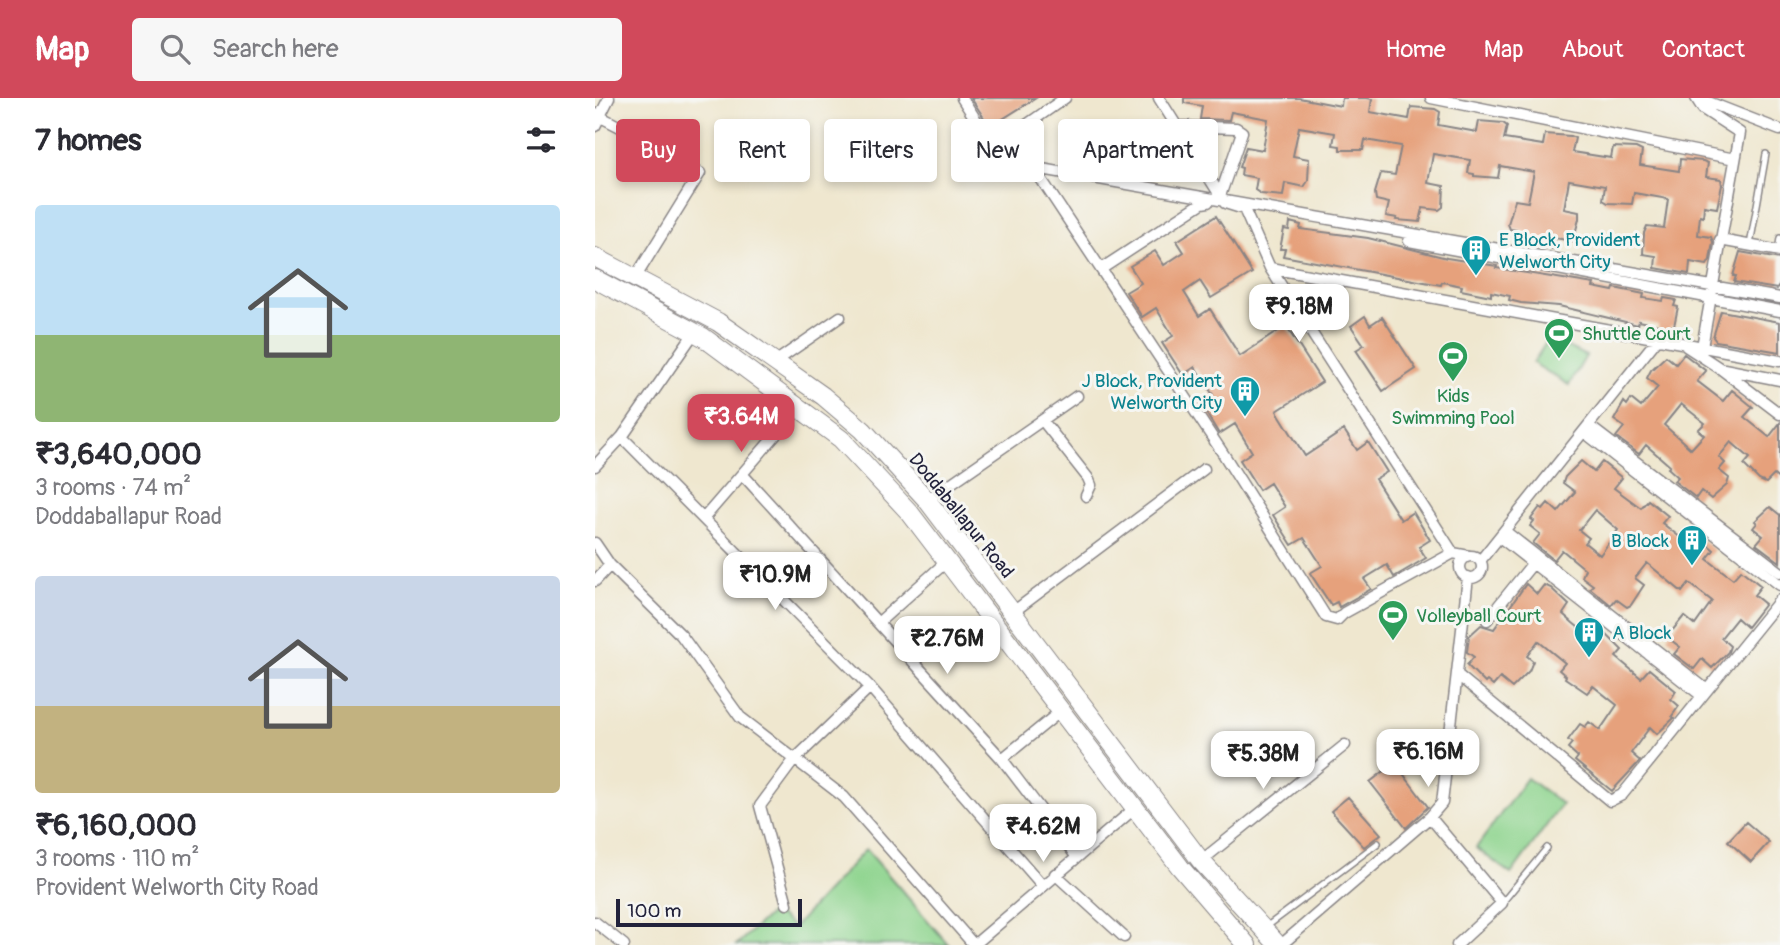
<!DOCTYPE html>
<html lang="en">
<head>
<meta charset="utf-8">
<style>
  :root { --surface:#fff; --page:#f7f7f7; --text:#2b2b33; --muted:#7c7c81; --accent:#d1495b }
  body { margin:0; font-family:Pangolin,sans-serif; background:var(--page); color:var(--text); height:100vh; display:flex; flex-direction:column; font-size:26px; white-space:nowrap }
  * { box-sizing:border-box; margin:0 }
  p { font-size:23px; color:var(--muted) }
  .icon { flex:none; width:38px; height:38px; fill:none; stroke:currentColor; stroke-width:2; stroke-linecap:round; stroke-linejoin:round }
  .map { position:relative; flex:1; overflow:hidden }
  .drawer { display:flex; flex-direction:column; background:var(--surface); width:595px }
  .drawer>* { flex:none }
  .hud { position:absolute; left:21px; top:21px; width:665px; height:63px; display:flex; gap:14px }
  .scale { position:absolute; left:21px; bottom:18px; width:186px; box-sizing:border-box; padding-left:7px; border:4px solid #22223b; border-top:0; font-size:19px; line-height:24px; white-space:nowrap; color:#22223b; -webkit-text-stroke:5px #f6f6f2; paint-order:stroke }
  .price { position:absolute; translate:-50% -60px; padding:0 16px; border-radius:14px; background:#fff; color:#222; font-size:23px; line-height:46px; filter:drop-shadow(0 2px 4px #0008) }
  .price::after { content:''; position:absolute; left:50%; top:42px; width:21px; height:16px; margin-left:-10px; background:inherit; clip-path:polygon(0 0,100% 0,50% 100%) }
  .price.active { background:var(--accent); color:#fff }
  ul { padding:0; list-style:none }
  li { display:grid; align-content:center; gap:14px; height:371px; padding:0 35px }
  li span { display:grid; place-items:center; height:217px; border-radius:7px; color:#555 }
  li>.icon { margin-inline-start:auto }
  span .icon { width:126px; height:126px; fill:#fffc; stroke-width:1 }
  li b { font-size:30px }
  h2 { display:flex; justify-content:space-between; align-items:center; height:84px; padding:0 35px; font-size:30px }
  .tag { padding:0 24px; border-radius:7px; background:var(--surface); box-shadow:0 4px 10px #0003; font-size:24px; line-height:63px }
  .tag.active { background:var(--accent); color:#fff }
  header { display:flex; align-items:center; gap:42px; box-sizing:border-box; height:98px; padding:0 35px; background:var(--accent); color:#fff }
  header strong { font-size:33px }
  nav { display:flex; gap:38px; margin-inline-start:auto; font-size:24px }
  .search { width:490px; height:63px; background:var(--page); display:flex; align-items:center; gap:18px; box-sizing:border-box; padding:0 24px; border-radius:7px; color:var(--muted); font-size:26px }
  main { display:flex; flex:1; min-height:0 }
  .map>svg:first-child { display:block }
</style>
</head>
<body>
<header>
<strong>Map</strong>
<div class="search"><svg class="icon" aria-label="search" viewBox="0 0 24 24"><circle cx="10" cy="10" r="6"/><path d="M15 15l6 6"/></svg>Search here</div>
<nav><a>Home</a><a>Map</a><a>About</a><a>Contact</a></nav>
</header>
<main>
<section class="drawer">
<h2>7 homes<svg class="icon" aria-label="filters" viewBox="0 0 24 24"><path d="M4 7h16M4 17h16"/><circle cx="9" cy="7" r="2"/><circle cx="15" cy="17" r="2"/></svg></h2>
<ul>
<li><span style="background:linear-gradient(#bfe0f5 60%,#8fb573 0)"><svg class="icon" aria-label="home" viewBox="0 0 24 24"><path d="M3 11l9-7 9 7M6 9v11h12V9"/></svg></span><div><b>₹3,640,000</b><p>3 rooms · 74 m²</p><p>Doddaballapur Road</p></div></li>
<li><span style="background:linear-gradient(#c9d6e8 60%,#c2b280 0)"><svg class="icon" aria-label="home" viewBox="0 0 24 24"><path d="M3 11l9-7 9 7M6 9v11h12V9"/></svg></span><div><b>₹6,160,000</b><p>3 rooms · 110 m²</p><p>Provident Welworth City Road</p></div></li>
</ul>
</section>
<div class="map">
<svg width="1185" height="847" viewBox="0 0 1185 847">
  <rect width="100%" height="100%" fill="#f6f6f2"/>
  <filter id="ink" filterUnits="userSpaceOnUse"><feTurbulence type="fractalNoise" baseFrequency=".0143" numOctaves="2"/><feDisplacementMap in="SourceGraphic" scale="14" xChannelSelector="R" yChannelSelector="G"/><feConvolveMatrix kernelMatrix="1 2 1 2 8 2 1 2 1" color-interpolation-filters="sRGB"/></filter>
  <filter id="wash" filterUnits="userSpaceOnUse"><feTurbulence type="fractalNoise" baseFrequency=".00686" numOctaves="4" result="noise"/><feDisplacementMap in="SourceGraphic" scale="28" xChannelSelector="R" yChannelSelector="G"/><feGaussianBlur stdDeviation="1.57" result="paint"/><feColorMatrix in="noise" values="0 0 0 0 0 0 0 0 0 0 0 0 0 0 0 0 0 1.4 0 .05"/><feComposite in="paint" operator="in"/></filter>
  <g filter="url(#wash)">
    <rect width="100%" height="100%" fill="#efe7cf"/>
    <path fill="#8ed48e" stroke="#587b64" stroke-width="2" d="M954,240L991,258L974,287L938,265Z
      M932,680L967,706L916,776L881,750Z
      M271,751L354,847H141L178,813L199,829Z"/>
    <g id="blocks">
      <path fill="#e6a17c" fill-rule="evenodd" d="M376,0H441L395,29Z
        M589,0H704L746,8L747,0H772L777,1L775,14L814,21L816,9L840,11L845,14L843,27L882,34L884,23L908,25L912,28L909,41L948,47L950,36L975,38L980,40L977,54L1016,60L1018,49L1041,50L1047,53L1045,67L1084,73L1085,61L1108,63L1113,65L1111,79L1126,81L1127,87L1122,110L1109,108L1108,119L1105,118L1103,137L1116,139L1118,144L1115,162L1112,167L1095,164L1094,176L1060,170L1061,158L1048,156L1049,135L1052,128L1069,130L1073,101L1039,95L1037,106L1013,105L1008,102L1010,88L974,82L969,111L984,114V121L978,143L960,140L958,151L928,146L931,134L915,131L913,126L920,102L933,104L939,74L905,68L903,80L879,78V76L873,75L875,62L838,56L833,85L849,88L848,109L844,112L828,110L825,124L801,122L802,120L791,118L794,105L781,102L780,95L786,75L800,77L806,48L770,42L768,52H745V48L738,47L740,35L704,29L698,58L714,61L713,83L709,89L690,85L688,98L666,96L660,92L662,80L646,77L647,70L644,69L651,49L668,52L673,21L636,14L634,22L605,21L607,8L589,5Z
        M621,118L657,175L616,200L605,183L589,194L604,218L615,211L645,258L691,228L727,284L682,313L710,358L749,332L762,352L773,344L792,374L780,381L806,422L818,414L835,442L824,449L831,460L799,479L792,467L769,481L776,491L744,509L742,504L736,507L715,475L727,468L709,440L697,447L678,417L690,409L675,385L664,392L645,362L657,354L640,326L624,336L605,305L618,297L600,269L588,277L567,245L578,238L561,210L547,219L531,194L546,185L535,168L560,153L569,167L589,154L582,143Z
        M695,124L706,127L705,131L773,140L852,160L902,168L901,170L999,186L998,189L1018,193L1019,190L1049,196L1048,200L1068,203L1069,200L1081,202L1079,208L1083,209L1079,228H1076L1074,234L1063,231V227L1044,223L1043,227L964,208L926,205L914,202L915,198L896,194V198L866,192L867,188L847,184L846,187L688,158L690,151H685L689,131L694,132Z
        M1145,154L1185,161V186L1182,191L1139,184L1141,178H1138Z
        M1126,213L1185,224V254L1121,243L1118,239Z
        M770,218L775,227L787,219L821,271L788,293L761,252L769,247L756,228Z
        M1089,256L1111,273L1102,283L1128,303L1137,292L1158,309L1149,319L1174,339L1185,325V382L1179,377L1171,385L1164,382L1149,367L1155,360L1136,344L1124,359L1130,365L1124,372L1134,380L1132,387L1116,401L1106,393L1101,400L1079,383L1083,379L1073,370L1075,368L1051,347L1044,356L1021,339L1029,329L1019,322L1029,304L1032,307L1036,301L1046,309L1063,289L1052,280L1056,272L1071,258L1081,266ZM1086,306L1110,325L1103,332L1109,337L1096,351L1069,327Z
        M986,363L999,374L1007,364L1027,380L1019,390L1046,410L1053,402L1073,418L1067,425L1091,444L1099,435L1119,452L1112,461L1138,481L1146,472L1166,488L1159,497L1170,506L1152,529L1142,520L1126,540L1135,548L1133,554L1117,570L1107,561L1099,571L1079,556L1085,549L1072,539L1089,518L1100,527L1117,503L1094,485L1087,494L1052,465L1040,480L1049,487L1036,507L1032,509L1021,501L1016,507L995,490L998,487L987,479L990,471L967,452L959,462L938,445L945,436L935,428L939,423L936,421L945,409L948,411L953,405L963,414L980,394L968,385L970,379ZM1000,412L1023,432L1005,457L990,445L994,440L984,432Z
        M1175,409L1185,417V464L1161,446L1168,438L1158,430L1162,425L1160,423Z
        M931,486L942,496L949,487L956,490L974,507L968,516L978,525L993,537L999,530L1005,534L1007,532L1027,552L1021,559L1046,580L1054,571L1081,593L1076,601L1084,608L1077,618L1079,620L1062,636L1055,629L1036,655L1045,663L1017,693L980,663L983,659L973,650L977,645L973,642L985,626L990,629L994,624L1005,632L1022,607L998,588L992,595L970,580L971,578L964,572L970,565L943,543L932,558L938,563L934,573L917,590L905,580L898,588L892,583L890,585L872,567L879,559L872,554L874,538L886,527L899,531Z
        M800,665L833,709L811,730L775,684Z
        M753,699L786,736L769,749L736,713Z
        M1151,724L1174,744L1156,764L1133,743Z"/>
    </g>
  </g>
  <g filter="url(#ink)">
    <use href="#blocks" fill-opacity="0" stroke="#888485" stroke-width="2"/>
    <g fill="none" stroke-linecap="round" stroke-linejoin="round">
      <g stroke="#888485" stroke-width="8">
        <path id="service" d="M54,41L99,68L105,75
          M1155,147L1171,56
          M1183,153L1185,140
          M907,805L952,750
          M671,829L783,745"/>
      </g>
      <g stroke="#888485" stroke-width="13">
        <path id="minor" d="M367,0L391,38L417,37
          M470,0L417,37L629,357L731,519L742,522L749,515L858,455
          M564,0L630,105L649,111L675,170L858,455L874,458
          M836,0L1140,61
          M1101,0L1108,11L1145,35L1107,249
          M1103,0L1185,32
          M0,16L33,33
          M0,28L14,0
          M584,28L641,30L647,34L625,98
          M441,70L1185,200
          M1125,142L1185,153
          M814,143L1185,213
          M675,170L1185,263
          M506,171L607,105L613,104
          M40,180L105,75
          M99,235L27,339L275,589L447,787
          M1091,248L1126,271L1185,316
          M180,264L245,219
          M1129,271L1185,282
          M448,323L493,380L496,387L491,398
          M994,328L1185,474
          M989,334L1185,487
          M0,368L27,339
          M149,378L283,525
          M332,402L482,298
          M109,420L204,310
          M911,434L1112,592
          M906,440L1107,598
          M0,445L15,467L86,537L145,619L249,699L379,847
          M865 469a11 11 0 1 1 22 0a11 11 0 1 1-22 0Z
          M352,463L283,525L407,661L467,612
          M885,463L1064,239
          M0,483L15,467
          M418,514L609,371
          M892,522L938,465
          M864,578L1015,703L1027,697L1185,502
          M407,661L481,758
          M835,719L907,805L862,847
          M606,763L750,647
          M460,776L529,839
          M192,806L165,708L199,662L275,589
          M0,824L29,847
          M379,847L539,711
          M686,847L835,719L847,705L873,479"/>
      </g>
      <g stroke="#888485" stroke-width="20">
        <path id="primary" d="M0,159L123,224L228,298L268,332L332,402L606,763L683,847
          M0,181L108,239L246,341L315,415L585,769L652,847"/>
      </g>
      <use href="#service" stroke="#fff" stroke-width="5"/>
      <use href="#minor" stroke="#fff" stroke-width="10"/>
      <use href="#primary" stroke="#fff" stroke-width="18"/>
    </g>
  </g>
  <defs>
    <g id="building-pin" transform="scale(1.575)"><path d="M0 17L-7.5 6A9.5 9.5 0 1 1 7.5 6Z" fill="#0f9aa8" stroke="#f6f6f2"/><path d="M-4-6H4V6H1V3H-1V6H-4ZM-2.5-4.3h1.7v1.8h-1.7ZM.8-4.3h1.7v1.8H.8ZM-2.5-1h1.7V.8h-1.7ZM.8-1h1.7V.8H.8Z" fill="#fff"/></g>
    <g id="stadium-pin" transform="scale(1.575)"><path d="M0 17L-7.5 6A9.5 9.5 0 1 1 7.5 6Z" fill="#2e9e5b" stroke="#f6f6f2"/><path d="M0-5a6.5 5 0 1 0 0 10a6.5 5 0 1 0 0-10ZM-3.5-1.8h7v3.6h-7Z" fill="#fff"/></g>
  </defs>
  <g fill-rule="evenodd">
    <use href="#building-pin" x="881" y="152"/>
    <use href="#stadium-pin" x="964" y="235"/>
    <use href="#stadium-pin" x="858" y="258"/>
    <use href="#building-pin" x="650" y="293"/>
    <use href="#building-pin" x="1097" y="442"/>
    <use href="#stadium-pin" x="798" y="517"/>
    <use href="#building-pin" x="994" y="534"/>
  </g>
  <g text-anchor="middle" stroke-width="6" stroke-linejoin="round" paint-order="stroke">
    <g font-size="19" fill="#0d838f" stroke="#f6f6f2" text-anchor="start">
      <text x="904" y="148">E Block, Provident<tspan x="904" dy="22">Welworth City</tspan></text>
      <text x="627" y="289" text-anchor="end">J Block, Provident<tspan x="627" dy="22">Welworth City</tspan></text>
      <text x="1074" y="449" text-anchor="end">B Block</text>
      <text x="1017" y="541">A Block</text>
    </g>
    <g font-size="19" fill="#27864d" stroke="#f6f6f2" text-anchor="start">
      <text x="987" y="242">Shuttle Court</text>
      <text x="858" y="304" text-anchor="middle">Kids<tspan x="858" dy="22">Swimming Pool</tspan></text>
      <text x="821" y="524">Volleyball Court</text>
    </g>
    <g font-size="19" fill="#22223b" stroke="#f6f6f2">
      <text transform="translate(367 417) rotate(51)" y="7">Doddaballapur Road</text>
    </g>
  </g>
</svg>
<div class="scale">100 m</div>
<b class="price" style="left:704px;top:246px">₹9.18M</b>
<b class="price active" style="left:146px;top:356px">₹3.64M</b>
<b class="price" style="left:180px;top:514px">₹10.9M</b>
<b class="price" style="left:352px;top:578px">₹2.76M</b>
<b class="price" style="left:833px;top:691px">₹6.16M</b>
<b class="price" style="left:668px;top:693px">₹5.38M</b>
<b class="price" style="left:448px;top:766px">₹4.62M</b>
<div class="hud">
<a class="tag active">Buy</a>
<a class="tag">Rent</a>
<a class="tag">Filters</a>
<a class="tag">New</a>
<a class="tag">Apartment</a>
</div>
</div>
</main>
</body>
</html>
